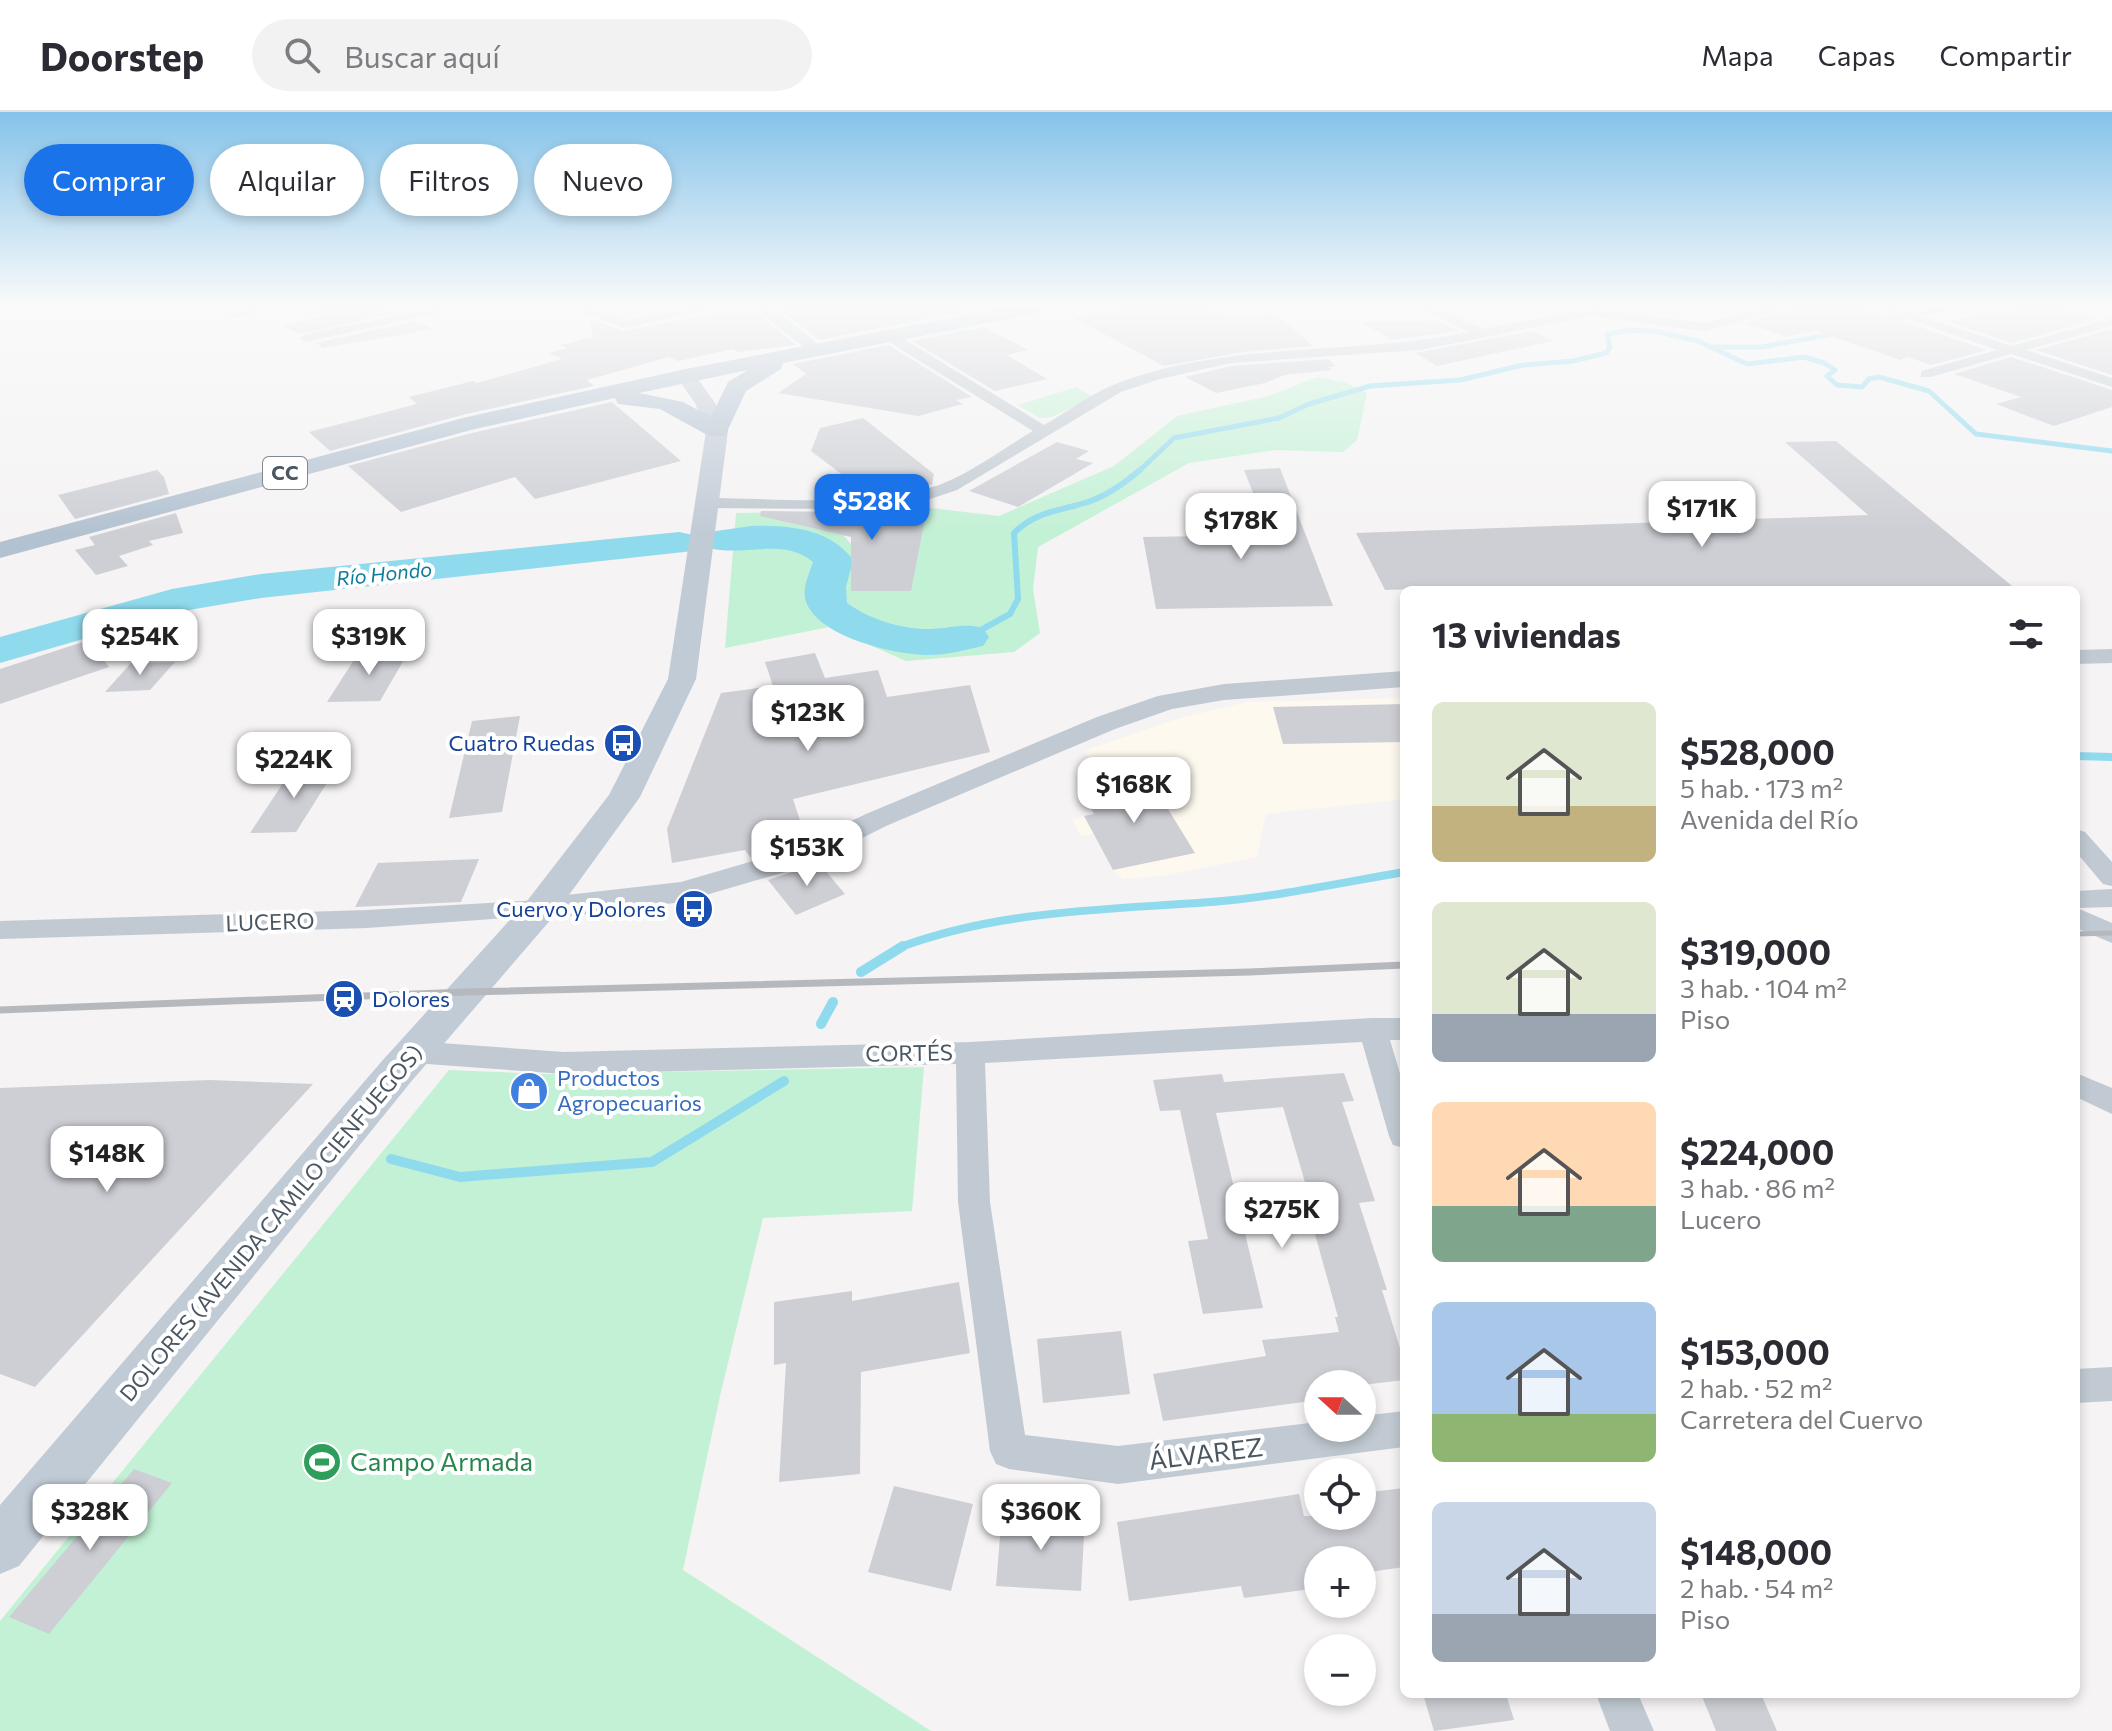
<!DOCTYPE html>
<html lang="es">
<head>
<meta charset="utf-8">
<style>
  :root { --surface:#fff; --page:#f2f2f3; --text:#2b2b33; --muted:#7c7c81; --line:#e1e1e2; --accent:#1a73e8 }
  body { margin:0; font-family:Commissioner,sans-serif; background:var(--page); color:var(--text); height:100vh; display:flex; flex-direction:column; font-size:30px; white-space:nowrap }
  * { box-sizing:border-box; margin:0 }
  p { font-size:26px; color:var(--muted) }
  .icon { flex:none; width:44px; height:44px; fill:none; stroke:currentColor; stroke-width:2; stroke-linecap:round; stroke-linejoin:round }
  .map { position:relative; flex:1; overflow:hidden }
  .panel { position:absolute; left:1400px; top:474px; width:680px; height:1112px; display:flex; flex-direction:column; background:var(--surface); border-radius:12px; box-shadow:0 4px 12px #0003 }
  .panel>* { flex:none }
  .banner { position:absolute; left:24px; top:32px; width:760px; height:72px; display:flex; gap:16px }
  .needle { width:52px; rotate:291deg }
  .controls { position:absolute; left:1304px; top:1258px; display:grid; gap:16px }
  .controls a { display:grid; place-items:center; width:72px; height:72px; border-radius:50%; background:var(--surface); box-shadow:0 4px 12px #0003; font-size:40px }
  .price { position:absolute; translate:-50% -68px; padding:0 18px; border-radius:16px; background:#fff; color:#222; font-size:26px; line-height:52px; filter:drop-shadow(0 2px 4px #0008) }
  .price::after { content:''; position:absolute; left:50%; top:48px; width:24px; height:18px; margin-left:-12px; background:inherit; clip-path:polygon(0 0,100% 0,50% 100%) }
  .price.on { background:var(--accent); color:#fff }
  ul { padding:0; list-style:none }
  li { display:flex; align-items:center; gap:24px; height:200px; padding:0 32px }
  li span { display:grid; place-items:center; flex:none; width:224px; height:160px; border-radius:12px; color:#555 }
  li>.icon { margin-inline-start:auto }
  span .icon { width:96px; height:96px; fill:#fffc; stroke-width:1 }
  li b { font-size:34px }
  h2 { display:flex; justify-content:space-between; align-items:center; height:96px; padding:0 32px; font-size:34px }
  .tag { padding:0 28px; border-radius:36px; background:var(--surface); box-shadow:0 4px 12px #0003; font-size:28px; line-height:72px }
  .tag.on { background:var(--accent); color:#fff }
  header { display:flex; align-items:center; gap:48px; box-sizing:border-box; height:112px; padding:0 40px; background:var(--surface); border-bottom:2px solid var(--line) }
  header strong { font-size:38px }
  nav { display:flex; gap:44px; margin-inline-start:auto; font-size:28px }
  .search { width:560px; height:72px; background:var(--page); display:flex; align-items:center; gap:20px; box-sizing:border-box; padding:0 28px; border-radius:44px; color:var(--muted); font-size:30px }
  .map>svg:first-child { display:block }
</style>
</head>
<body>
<header>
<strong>Doorstep</strong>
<div class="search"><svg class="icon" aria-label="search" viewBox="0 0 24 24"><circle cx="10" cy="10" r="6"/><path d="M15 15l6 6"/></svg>Buscar aquí</div>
<nav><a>Mapa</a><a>Capas</a><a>Compartir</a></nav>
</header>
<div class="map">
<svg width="2112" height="1619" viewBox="0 0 2112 1619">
  <rect width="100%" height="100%" fill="#f5f3f3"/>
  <path fill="#fdf9ef" d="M1404,586V687L1266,702L1257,745L1163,764L1123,767L1113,758L1093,722L1081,724L1072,707L1094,702L1081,680L1106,674L1084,639L1176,607L1247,590Z"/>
  <path fill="#c3f1d5" d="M1317,265L1344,270L1367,281L1357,328L1343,340L1275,338L1189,351L1038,435L1033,477L1040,521L1014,540L906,549L829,515L725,536L736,401L789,400L786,410L843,423L851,432V478L910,479L922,395L999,404L1114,354L1177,304L1269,284Z
    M1076,275L1094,285L1052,305L1040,306L1018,293Z
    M924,955L912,1099L763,1106L720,1284L683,1458L931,1619H0V1509L449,958L544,962Z"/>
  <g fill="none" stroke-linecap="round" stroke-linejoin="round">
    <path stroke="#90daee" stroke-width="5" d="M1880,209L1959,194
      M1712,235H1761L1839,221
      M1139,359L1174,326L1279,306L1309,292L1370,274L1460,268L1523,253L1573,249L1606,241L1610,235L1607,222L1632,218L1659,220L1698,229L1747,252L1804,245L1824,251L1835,258L1827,264L1837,273L1862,275L1869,267L1879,265L1929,279L1976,322L2112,339"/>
    <path stroke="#90daee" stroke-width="6" d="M968,525L1010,502L1018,487L1014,421C1036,399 1059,399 1088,390C1108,383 1125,371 1141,357"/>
    <path stroke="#90daee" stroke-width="8" d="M2076,644L2112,645
      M898,836C999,798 1104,798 1211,790C1276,785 1339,771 1404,760"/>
    <path stroke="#90daee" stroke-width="10" d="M861,860L903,834
      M821,912L833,890
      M391,1047L460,1065L652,1050L784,969"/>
    <path fill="#90daee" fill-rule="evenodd" d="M751,414C787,413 830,416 853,448L846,475L847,491C871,508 903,518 932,517C951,516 965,511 983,516L989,525L983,534C965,538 947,543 928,543C895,543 813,524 805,486C803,474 809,462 813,450C783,425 743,445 709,436L703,428L709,420Z
      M679,420L693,423L698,431L693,439L261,486L177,500L0,551V525L172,477L261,462Z"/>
  </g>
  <path fill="#cdcfd5" d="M312,194H382L396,201L300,222L283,214L321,204Z
    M775,194H955L964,200L819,228Z
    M1121,194H1201L1223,204L1277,203L1313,234L1244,240L1164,254L1074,206Z
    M1799,194H1868L1872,199L1987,238L1931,253L1908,245L1900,248L1814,218L1786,225L1746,211Z
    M2017,194H2055L2098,207L2012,231L1948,210Z
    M750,195L796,233L737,240L733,237L678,249L669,245L587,268L594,274L466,302L330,339L309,320L417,292L409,285L473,269L477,271L562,247L549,241L567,236L560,233L593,225L589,209L593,208L624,219Z
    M415,209L433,217L323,236L316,231Z
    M1438,209L1459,219L1392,228L1361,210Z
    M984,215L1028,238L1007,243L1047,267L995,279L912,229Z
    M2112,217V263L2036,238Z
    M1532,219L1553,229L1437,254L1415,241Z
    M889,233L972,285L956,288L963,292L918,304L778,281L806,262L793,252Z
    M2011,245L2112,278V295L2054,314L1996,292L2021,285L1954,262Z
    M1328,247L1336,254L1328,255L1332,258L1284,263L1265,271L1216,281L1185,265L1231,254Z
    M612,290L681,349L535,387L515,365L401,400L348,354L472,321Z
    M863,306L934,362L932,372L869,383L811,339L820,316Z
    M1836,329L2017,478H1505L1503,474L1385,478L1356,421L1868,403L1785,330Z
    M1057,330L1089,339L1076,347L1093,351L1018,395L969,379Z
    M1280,356L1333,494L1156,497L1143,425L1270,423L1244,358Z
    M157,358L164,365L169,382L75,407L58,383Z
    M928,391L911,479H851V425L760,404L761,399L844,400Z
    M176,401L183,421L149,429L153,433L119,444L128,454L96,463L75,438L95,433L89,425Z
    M89,528L109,555L0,592V557Z
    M409,539L380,589L327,590L359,540Z
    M815,541L825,566L878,558L887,585L970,573L990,640L793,687L806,727L786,736L751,746L745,738L672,751L667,717L721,581L773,574L765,550Z
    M175,550L150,578L105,580L131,551Z
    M1404,592V630L1283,632L1273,595Z
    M520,604L502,700L449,706L472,609Z
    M337,655L296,720L250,721L293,656Z
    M1149,666L1195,741L1113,758L1084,704L1094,702L1081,680Z
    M479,747L461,790L355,795L378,751Z
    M819,751L845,782L796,803L768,768Z
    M1344,961L1354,989L1342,990L1375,1089L1359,1091L1387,1178H1382L1404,1249V1268L1362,1273L1318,1272V1288L1163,1309L1153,1262L1266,1244L1262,1228L1339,1220L1335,1205H1338L1313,1115H1318L1283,995L1216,1001L1263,1196L1203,1202L1188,1129L1208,1127L1180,998L1160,999L1153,968L1222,962L1224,970Z
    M210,968L313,972L35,1275L0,1262V976Z
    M959,1170L970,1241L861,1260L860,1362L779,1370L786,1251L774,1253V1190L852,1179V1189Z
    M1121,1219L1130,1282L1043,1291L1037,1227Z
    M134,1357L172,1371L49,1522L9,1505Z
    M894,1374L973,1392L951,1479L868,1460Z
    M1404,1376V1455L1362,1461V1448H1318V1476L1244,1486L1241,1474L1129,1489L1117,1410L1299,1382L1304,1404H1362V1381Z
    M1002,1400L1085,1405L1081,1479L996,1474Z
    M1423,1582H1506L1514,1608L1434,1619Z
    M1701,1582H1761L1777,1619H1716Z"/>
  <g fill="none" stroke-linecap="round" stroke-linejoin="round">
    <path fill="#c1cad2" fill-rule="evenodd" d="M253,194H279L234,206L228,202Z
      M443,194H469L306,230L299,226L306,222Z
      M567,194H586L624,208L700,194H729L623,216Z
      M1414,194H1431L1484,217L1591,196L1704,211L1773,194H1796L1704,219L1591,204L1420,238L1231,251L1160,267L1121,280L957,378L921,390L844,397L707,396L699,391L707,386C776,386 880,397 944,371C975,358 1004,336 1033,319L884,227V221H894L1044,313C1067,300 1089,283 1113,273C1227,228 1351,244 1469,220Z
      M1871,194H1891L2012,234L2112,206V214L2026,238L2112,266V275L2011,242L1931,265H1921V259L1997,238Z
      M2076,717L2085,720L2112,750V774L2103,772L2076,740Z
      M2112,777V795L2077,796L2112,811V831L2076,816V779Z
      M540,788L549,791L553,797L549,803L367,816L0,827V809L367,798Z
      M1372,906H1404V928H1390L1404,975V1036L1393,1033L1389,1024L1362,930L985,951L990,1090L1025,1323L1118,1334L1318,1310V1316H1362V1304L1404,1299V1335L1118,1372L1009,1357L996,1352L990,1339L958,1090L956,952L564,962L413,951L403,948L399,940L403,932L413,929L564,940L970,930Z
      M2076,961L2112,976V1002L2076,985Z
      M2112,1255V1289L2076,1291V1257Z
      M1596,1582H1638L1654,1619H1610Z"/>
    <path fill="#c1cad2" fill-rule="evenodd" d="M752,194H770L826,238L818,243L812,242Z
      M2112,537V551L2076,552V538Z
      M1404,559V575L1224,588L1172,597L1115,617L886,714L809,753L682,790L540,808L529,805L524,797L529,789L540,786L681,770L787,739L866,702L1097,605L1158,584L1224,572Z"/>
    <path fill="#c1cbd6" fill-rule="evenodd" d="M686,258L693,260L715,291L728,319L696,567L640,685L553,805L410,971L19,1454L0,1462V1393L382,949L527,789L609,683L668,567L706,319L695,291L676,264Z"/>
    <path fill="#b3c2d1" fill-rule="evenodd" d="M1012,194H1053L1043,200L783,251L781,257L746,279L725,324H709L660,297L618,292L615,286L471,318L0,446V430L467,305L686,257ZM748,258L728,270L711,305L683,290L639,281Z"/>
    <path stroke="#b5b8bd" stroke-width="5" d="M2076,822L2112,821"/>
    <path stroke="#b5b8bd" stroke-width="7" d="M0,898L466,880L1250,860L1404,853"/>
  </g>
  <linearGradient id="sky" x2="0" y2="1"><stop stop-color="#85c3ea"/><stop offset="0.46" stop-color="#fafafa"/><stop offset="1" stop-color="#fafafa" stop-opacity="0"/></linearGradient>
  <rect width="2112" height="421" fill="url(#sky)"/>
  <defs>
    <g id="bus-disc" transform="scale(2)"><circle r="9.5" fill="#1a4fb4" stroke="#fff"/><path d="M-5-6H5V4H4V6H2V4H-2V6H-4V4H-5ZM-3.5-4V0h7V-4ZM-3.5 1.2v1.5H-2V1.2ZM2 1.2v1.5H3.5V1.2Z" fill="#fff"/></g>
    <g id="station-disc" transform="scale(2)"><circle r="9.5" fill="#1a4fb4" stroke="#fff"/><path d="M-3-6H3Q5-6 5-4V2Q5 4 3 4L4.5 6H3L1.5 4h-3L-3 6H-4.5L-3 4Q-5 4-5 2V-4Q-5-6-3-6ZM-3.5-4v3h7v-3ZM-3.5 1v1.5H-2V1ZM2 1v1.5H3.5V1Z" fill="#fff"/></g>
    <g id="shop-disc" transform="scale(2)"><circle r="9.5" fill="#3f7fe0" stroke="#fff"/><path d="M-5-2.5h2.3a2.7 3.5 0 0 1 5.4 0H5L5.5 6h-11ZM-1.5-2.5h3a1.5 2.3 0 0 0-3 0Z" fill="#fff"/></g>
    <g id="stadium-disc" transform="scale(2)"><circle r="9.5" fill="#2e9e5b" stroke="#fff"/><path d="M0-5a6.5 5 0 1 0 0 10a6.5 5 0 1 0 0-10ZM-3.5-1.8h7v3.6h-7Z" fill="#fff"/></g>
  </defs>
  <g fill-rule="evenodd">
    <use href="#bus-disc" x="623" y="631"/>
    <use href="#bus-disc" x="694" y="797"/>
    <use href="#station-disc" x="344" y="887"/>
    <use href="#shop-disc" x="529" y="979"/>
    <use href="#stadium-disc" x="322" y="1350"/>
  </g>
  <g text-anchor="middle" stroke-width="8" stroke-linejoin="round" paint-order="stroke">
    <rect fill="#fff" stroke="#808990" stroke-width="2" x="263" y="345" width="44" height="32" rx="6"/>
    <g font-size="20" font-weight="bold" fill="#4a5661">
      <text x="285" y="368">CC</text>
    </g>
    <g font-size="20" font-style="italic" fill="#0c7c9b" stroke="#fff">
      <text transform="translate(384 462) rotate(-6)" y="7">Río Hondo</text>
    </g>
    <g font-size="22" fill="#164399" stroke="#fff" text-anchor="end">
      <text x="595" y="639">Cuatro Ruedas</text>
      <text x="666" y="805">Cuervo y Dolores</text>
      <text x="372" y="895" text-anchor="start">Dolores</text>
    </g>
    <g font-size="22" fill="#4a5661" stroke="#fff">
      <text transform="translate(270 810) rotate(-2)" y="8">LUCERO</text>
      <text transform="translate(909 941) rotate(-1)" y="8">CORTÉS</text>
      <text transform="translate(271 1111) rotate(-50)" y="8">DOLORES (AVENIDA CAMILO CIENFUEGOS)</text>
    </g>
    <g font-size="22" fill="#366cbe" stroke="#fff" text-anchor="start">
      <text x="557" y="974">Productos<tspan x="557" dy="25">Agropecuarios</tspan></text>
    </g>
    <g font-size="26" fill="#4a5661" stroke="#fff">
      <text transform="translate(1206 1342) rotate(-7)" y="9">ÁLVAREZ</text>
    </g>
    <g font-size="26" fill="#27864d" stroke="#fff" text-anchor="start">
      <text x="350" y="1359">Campo Armada</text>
    </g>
  </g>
</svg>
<div class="controls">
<a><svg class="needle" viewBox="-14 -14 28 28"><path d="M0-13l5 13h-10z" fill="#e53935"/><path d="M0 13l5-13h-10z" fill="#7c7c81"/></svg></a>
<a><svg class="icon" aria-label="locate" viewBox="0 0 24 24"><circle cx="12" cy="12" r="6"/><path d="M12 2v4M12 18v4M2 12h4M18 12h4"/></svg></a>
<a>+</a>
<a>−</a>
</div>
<b class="price on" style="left:872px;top:430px">$528K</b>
<b class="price" style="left:1702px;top:437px">$171K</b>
<b class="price" style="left:1241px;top:449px">$178K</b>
<b class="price" style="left:140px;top:565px">$254K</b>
<b class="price" style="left:369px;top:565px">$319K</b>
<b class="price" style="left:808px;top:641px">$123K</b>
<b class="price" style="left:294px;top:688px">$224K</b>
<b class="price" style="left:1134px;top:713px">$168K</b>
<b class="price" style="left:807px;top:776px">$153K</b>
<b class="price" style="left:107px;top:1082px">$148K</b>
<b class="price" style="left:1282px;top:1138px">$275K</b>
<b class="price" style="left:90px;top:1440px">$328K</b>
<b class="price" style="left:1041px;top:1440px">$360K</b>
<div class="banner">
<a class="tag on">Comprar</a>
<a class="tag">Alquilar</a>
<a class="tag">Filtros</a>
<a class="tag">Nuevo</a>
</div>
<section class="panel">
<h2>13 viviendas<svg class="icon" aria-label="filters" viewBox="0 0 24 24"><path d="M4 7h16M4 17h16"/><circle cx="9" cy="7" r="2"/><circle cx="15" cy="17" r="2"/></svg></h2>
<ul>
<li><span style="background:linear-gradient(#dfe7d0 65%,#c2b280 0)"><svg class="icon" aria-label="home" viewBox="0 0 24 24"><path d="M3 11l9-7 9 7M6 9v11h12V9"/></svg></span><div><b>$528,000</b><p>5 hab. · 173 m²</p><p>Avenida del Río</p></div></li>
<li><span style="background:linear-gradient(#dfe7d0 70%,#9aa5b1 0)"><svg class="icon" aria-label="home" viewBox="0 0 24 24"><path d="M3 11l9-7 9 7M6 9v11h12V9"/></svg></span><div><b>$319,000</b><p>3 hab. · 104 m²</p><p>Piso</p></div></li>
<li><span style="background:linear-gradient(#ffd9b3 65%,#7fa58c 0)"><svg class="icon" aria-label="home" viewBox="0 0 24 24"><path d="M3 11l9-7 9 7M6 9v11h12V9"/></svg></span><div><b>$224,000</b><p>3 hab. · 86 m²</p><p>Lucero</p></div></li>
<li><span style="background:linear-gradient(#a9c7e8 70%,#8fb573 0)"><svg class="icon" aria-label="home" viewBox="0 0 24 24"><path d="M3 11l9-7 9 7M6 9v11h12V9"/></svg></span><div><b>$153,000</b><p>2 hab. · 52 m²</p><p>Carretera del Cuervo</p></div></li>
<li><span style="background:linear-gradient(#c9d6e8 70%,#9aa5b1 0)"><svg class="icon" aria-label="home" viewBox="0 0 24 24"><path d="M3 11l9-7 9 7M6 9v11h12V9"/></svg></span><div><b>$148,000</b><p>2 hab. · 54 m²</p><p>Piso</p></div></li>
</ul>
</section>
</div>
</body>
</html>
